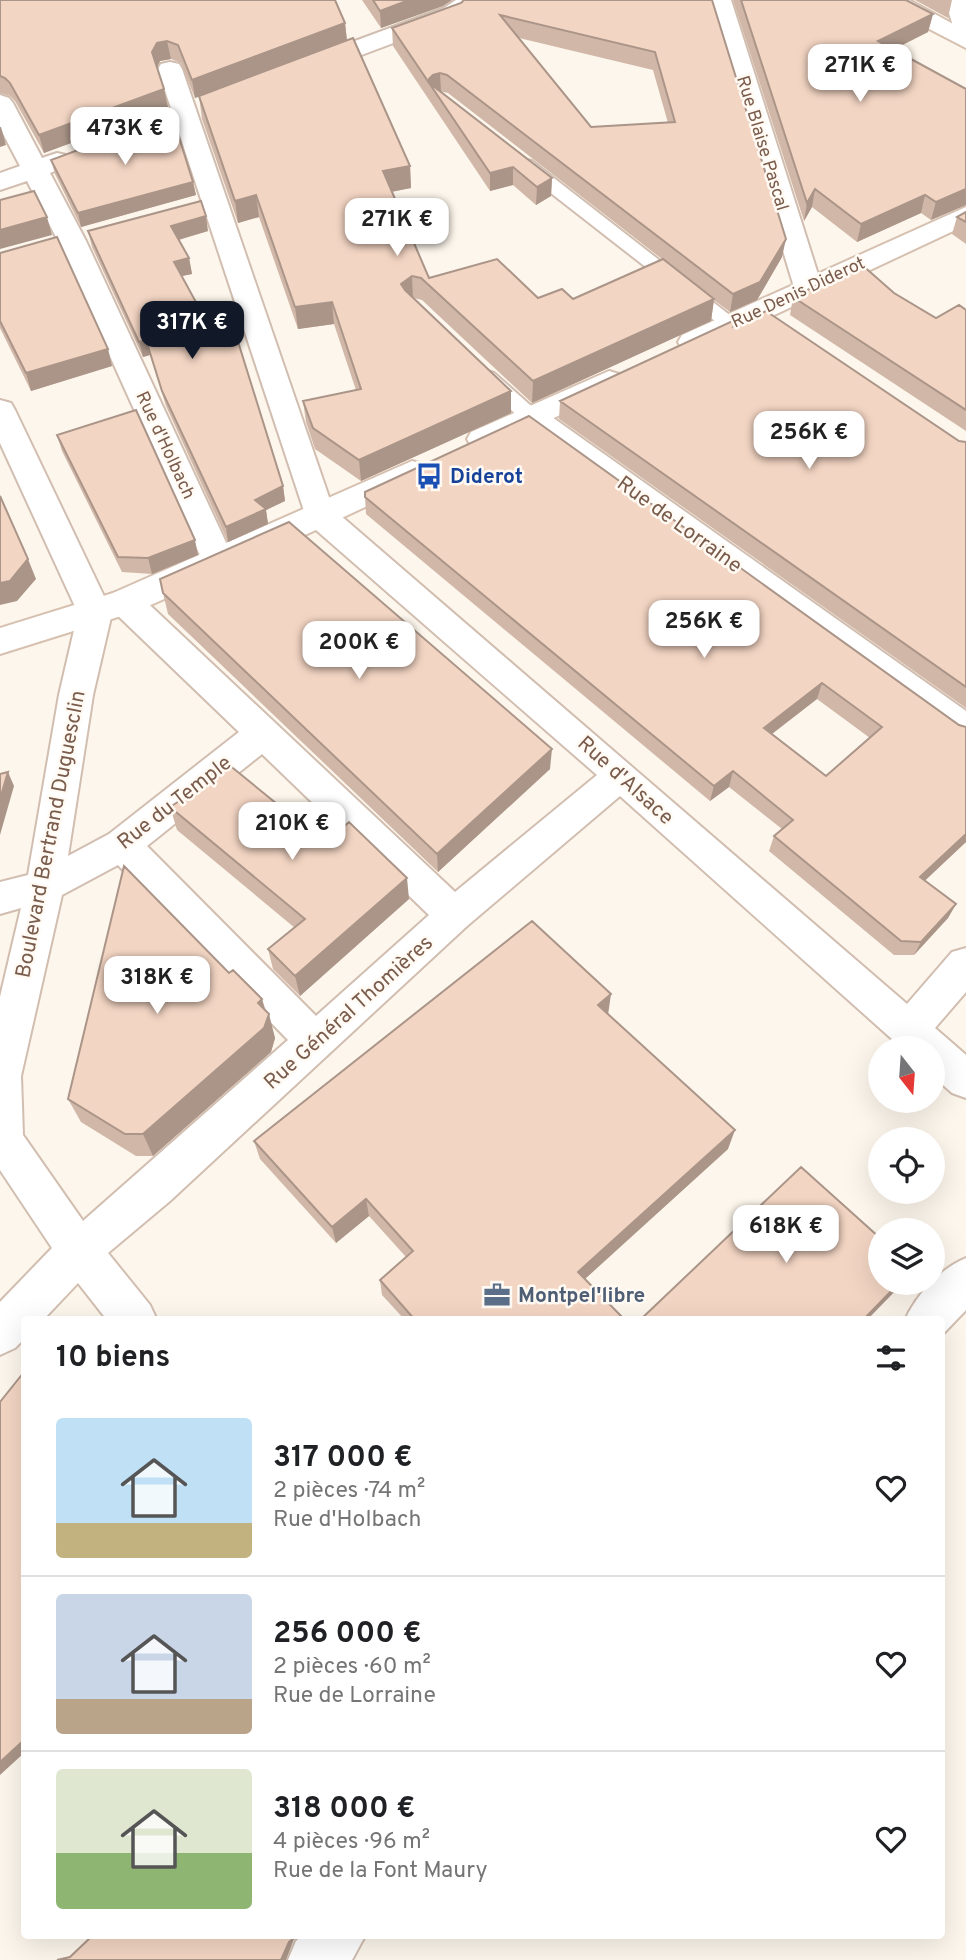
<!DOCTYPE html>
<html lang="fr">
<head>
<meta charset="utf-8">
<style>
  :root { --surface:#fff; --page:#f6f6f6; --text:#202124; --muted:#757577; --line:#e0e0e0; --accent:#111827 }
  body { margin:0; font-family:Overpass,sans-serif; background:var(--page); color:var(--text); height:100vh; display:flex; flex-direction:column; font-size:26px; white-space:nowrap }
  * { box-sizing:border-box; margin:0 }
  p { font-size:23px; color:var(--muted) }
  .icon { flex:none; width:38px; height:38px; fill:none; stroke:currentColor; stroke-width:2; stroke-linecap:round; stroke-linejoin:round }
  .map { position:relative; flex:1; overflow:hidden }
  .sheet { position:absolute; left:21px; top:1316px; width:924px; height:623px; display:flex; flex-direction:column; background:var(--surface); border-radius:7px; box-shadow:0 7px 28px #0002 }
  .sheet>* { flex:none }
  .needle { width:46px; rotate:163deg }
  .buttons { position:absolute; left:868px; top:1036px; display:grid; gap:14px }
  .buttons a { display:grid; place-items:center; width:77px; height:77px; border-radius:50%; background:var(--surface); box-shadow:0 7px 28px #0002; font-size:35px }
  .price { position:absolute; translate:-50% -60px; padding:0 16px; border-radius:14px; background:#fff; color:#222; font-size:23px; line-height:46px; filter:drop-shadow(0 2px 4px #0008) }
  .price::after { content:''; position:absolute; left:50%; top:42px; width:21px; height:16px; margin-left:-10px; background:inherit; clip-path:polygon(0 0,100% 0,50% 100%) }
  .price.active { background:var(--accent); color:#fff }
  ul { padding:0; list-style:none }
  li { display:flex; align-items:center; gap:21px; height:175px; padding:0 35px }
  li+li { border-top:2px solid var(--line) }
  li span { display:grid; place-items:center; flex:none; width:196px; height:140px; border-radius:7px; color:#555 }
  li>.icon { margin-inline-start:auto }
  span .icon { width:84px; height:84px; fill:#fffc; stroke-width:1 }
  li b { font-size:30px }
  h2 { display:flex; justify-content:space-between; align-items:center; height:84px; padding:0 35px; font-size:30px }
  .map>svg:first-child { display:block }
</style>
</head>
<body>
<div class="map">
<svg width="966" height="1960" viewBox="0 0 966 1960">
  <rect width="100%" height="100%" fill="#fdf6ec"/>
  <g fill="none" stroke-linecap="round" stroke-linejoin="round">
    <g stroke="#d1beb0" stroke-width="4">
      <path id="lane" d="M526,160L532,161L736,320L739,324L736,328H724L520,169L518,165Z
        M487,371L494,373L538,412L541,417L538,422H524L480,381L478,377L480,373Z"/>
    </g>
    <g stroke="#d1beb0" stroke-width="4">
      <path id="street" d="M456,0H485L460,18L319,71L310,73L301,71L298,66L301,61L444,8Z
        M707,0H731L822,287L818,293L808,296L798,293L794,287Z
        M945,0H966V41L957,39Z
        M170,62L179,64L182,69L333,509L907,1004L952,952L966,948V992L935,1028L966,1055V1098L952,1093L933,1076V1048H902L620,796L467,926L170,1201L108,1253L150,1305L157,1320H107L78,1283L43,1320H24V1339L15,1348L0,1355V1302L52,1248L0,1170V997L21,908L0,914V882L28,875L59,695L78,613L0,443V400L11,403L15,410L112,613L93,695L68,856L109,834L239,732L113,611L109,602L113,593L125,590L137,593L455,892L597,775L308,523L158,69L161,64ZM262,754L429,915L316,1016L147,846ZM118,865L288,1040L83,1221L23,1135L21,1076L62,895Z
        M0,95L9,98L13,103L42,158L57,153L66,155L70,161L66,167L50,173L86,241L235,562L230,570L219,574L208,570L203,562L58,241L27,181L0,190V173L20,166L0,128Z
        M531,407L542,410L966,711V743L954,739L520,424L516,417L520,410Z
        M966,1258V1310L942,1335V1320H905C916,1295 941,1268 966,1258Z
        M302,1936H365L352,1960H288L296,1941Z"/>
    </g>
    <g stroke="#d6c0b0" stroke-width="4">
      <path id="secondary" d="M879,0H909L966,31V48L883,5Z
        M966,207V225L702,349L692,351L682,349L678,342L682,335Z
        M609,371L619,374L624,381L619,388L493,446L482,449L471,446L467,439L471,432Z
        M412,461L423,464L427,472L423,480L230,570L137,611L0,654V628L113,593Z"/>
    </g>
    <use href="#lane" fill="#fff" fill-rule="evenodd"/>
    <use href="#street" fill="#fff" fill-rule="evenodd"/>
    <use href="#secondary" fill="#fff" fill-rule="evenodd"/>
  </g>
  <path fill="#d1b7a8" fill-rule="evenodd" d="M0,0L345,23L347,41L410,166L411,188L392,192L429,278L538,298L573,299L662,259L448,93L439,91L552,178L551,196L536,205L513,185L490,191L393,46L392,28L461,3L712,0L782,257L757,300L730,312L714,300L711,321L532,403L422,300L414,298L511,413L361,481L315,449L306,422L303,401L356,390L334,324L298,329L259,217L238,223L202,119L199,96L250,77L195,98L181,63L171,59L160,61L157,67L168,107L44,153L15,101L10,96L0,93ZM519,38L653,70L668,123L591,127Z
    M362,0H452L443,6L381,28Z
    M733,0H906L933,14L928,32L893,50L966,205L931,220L921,213L857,242L812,207L804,221Z
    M915,0H952L948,18Z
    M51,160L193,182L196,195L81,227L55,174Z
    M966,212V244L952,234L957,217Z
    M88,231H208L179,240L189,258L192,274L182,276L283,486L285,501L266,510L268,524L228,542L166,406L150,355L143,357L92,247Z
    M0,253L108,349L112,366L31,391L0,328Z
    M894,293L936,318L966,310V431L790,315L793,297Z
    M738,324L959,441L966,442V708L559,419L560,401Z
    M57,435L198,555L152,574L122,572L62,451Z
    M365,497L966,727V842L925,880L956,904L948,918L914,955H894L769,851L774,836L782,829L729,787L710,801L366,514ZM817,699L870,738L826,776L772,734Z
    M163,593L550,769L438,872L168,614Z
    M185,792L325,843L409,899L300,996L273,969L268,949L295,928L177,830L170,807L186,796Z
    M229,973L262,999L275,1038L271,1052L153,1156H136L81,1122L68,1099Z
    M608,1014L728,1149L585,1279L625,1320H405L382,1295L380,1280L406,1257L369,1216L336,1243L260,1159L254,1141Z"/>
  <path fill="#aa9588" d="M409,0H452L443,6L381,28L380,11Z
    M933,14L928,32L874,59L878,41Z
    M345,23L347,41L195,98L192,80Z
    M167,41L171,59L160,61L156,70L152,52L157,43Z
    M440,73L441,91L435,92L429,79L433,75Z
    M164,89L168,107L44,153L39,135Z
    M0,127H1L6,145L0,147Z
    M410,166L411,188L384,193L383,171Z
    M513,167V185L490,191V173Z
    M552,178L551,196L536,205L537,187Z
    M193,182L196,195L81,227L78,213Z
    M815,189L812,207L804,221L807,203Z
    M966,189V205L931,220L936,202Z
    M256,195L259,217L238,223L235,201Z
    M925,195L921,213L857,242L861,224Z
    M206,216L208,231L174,241L171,226Z
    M47,217L52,235L0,249V230Z
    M786,239L782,257L757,300L730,312L733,294Z
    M189,258L192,274L177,277L174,262Z
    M412,276L413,298L402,306L401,284Z
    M714,299L711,321L532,403L533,381Z
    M332,302L334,324L298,329L295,307Z
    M146,340L150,355L143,357L139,342Z
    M108,349L112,366L31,391L26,373Z
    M511,391V413L361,481L359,460Z
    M283,486L285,501L266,510L268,524L228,542L226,527L255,500Z
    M195,540L198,555L152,574L148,558Z
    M28,559L36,579L17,601L0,605V583Z
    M822,683L817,699L760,743L764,728Z
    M552,749L550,769L438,872L437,854Z
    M733,771L729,787L710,801L714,786Z
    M8,772L14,786L0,835V799Z
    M966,834V842L914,891L920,877Z
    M407,878L409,899L300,996L295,976Z
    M956,904L948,918L914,955L921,942Z
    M611,994L608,1015L598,1005Z
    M262,999L267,1018L269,1014L275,1038L271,1052L153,1156L143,1134Z
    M735,1130L728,1149L576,1287L578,1272Z
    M366,1199L369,1216L336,1243L332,1227Z
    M899,1283H903L867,1320H863Z
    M24,1740V1753L0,1775V1762Z
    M297,1936H299L294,1939L286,1960H281L289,1942Z"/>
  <path fill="#f3d5c3" stroke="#aa9588" stroke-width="2" fill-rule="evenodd" d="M0,0H335L345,23L192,80L178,45L167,41L157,43L152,52L164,89L39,135L10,83L5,78L0,76Z
    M373,0H409L380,11Z
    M464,0H712L786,239L760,282L733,294L447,75L440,73L433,75L429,79L432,85L552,178L537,187L513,167L490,173L392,28L461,3ZM500,15L655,52L675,122L591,127Z
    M741,0H906L933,14L878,41L966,89V189L936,202L925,195L861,224L815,189L807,203Z
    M353,38L410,166L383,171L429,278L497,259L538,298L562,289L573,299L663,259L714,299L533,381L421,278L412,276L401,284L405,290L511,391L359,460L313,428L303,401L361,389L332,302L295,307L256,195L235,201L199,96Z
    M172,115L193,182L78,213L51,160Z
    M34,191L47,217L0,230V200Z
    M201,201L206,216L171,226L189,258L174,262L215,337L235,332L283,486L255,500L266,509L226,527L162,391L146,340L139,342L88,231Z
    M966,212V222L957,217Z
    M57,237L108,349L26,373L0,321V253Z
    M861,264L894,293L936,318L959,305L966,310V410L793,297Z
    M766,311L959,441L966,442V687L560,401L739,318L734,326Z
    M136,410L195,540L148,558L118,557L57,435Z
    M529,416L959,725L966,727V834L920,877L956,904L921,942L901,941L774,836L793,820L733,771L714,786L365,497V492ZM822,683L882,727L826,776L764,728Z
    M0,496L28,559L10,581L0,583Z
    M289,522L552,749L437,854L163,593L160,579Z
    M228,764L325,843L349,822L407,878L295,976L268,949L305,919L170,807L187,796L185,792Z
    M8,772L0,799V774Z
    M124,866L229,973L233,970L262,999L258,1003L269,1014L264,1028L143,1134H125L68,1099Z
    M532,921L611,994L598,1005L735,1130L578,1272L625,1320H415L380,1280L413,1251L366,1199L332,1227L254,1141Z
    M801,1167L880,1238V1283H899L863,1320H640Z
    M24,1372V1740L0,1762V1402Z
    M92,1936H306H297L289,1942L281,1960H57L70,1957Z"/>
  <defs>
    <g id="bus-bare" transform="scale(2.1)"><path d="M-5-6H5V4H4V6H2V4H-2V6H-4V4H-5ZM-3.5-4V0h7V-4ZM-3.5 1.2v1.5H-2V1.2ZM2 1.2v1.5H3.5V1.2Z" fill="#1a4fb4" stroke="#fffaf3" stroke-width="2.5" paint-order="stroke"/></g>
    <g id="office-bare" transform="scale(2.1)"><path d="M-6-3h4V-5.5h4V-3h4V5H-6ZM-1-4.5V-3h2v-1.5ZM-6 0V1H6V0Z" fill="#5c6f8a" stroke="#fffaf3" stroke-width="2.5" paint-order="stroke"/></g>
  </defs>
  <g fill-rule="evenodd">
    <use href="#bus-bare" x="429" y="476"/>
    <use href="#office-bare" x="497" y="1295"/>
  </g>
  <g text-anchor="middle" stroke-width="5" stroke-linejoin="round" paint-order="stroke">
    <g font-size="18" fill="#7a5c4d" stroke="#fffaf3">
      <text transform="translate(763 143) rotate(73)" y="6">Rue Blaise Pascal</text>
      <text transform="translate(798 292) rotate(-25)" y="6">Rue Denis Diderot</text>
      <text transform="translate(166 445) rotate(65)" y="6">Rue d'Holbach</text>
    </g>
    <g font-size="21" font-weight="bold" fill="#164399" stroke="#fffaf3" text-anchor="start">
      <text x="450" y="483">Diderot</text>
    </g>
    <g font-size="21" fill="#7a5c4d" stroke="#fffaf3">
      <text transform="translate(680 524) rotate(36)" y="7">Rue de Lorraine</text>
      <text transform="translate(626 780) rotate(42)" y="7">Rue d'Alsace</text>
      <text transform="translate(174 802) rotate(-38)" y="7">Rue du Temple</text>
      <text transform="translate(50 834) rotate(-79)" y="7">Boulevard Bertrand Duguesclin</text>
      <text transform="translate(348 1012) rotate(-42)" y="7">Rue Général Thomières</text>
    </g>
    <g font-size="21" font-weight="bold" fill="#4e5e75" stroke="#fffaf3" text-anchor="start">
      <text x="518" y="1302">Montpel'libre</text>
    </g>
  </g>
</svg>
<div class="buttons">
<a><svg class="needle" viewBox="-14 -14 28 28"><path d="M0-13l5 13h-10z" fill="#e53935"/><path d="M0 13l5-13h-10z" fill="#757577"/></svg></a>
<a><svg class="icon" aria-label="locate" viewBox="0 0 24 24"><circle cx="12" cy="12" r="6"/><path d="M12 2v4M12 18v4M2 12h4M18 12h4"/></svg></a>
<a><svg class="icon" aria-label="layers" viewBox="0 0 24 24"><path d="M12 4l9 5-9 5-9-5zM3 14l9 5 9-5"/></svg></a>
</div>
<b class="price" style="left:860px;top:104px">271K €</b>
<b class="price" style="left:125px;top:167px">473K €</b>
<b class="price" style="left:397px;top:258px">271K €</b>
<b class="price active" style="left:192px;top:361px">317K €</b>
<b class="price" style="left:809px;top:471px">256K €</b>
<b class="price" style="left:704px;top:660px">256K €</b>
<b class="price" style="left:359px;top:681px">200K €</b>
<b class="price" style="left:292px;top:862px">210K €</b>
<b class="price" style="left:157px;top:1016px">318K €</b>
<b class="price" style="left:786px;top:1265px">618K €</b>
<section class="sheet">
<h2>10 biens<svg class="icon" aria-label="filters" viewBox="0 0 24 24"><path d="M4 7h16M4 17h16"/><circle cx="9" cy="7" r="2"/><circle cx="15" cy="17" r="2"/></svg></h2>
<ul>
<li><span style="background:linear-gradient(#bfe0f5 75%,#c2b280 0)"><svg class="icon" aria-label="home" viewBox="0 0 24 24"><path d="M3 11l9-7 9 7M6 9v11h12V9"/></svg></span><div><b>317 000 €</b><p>2 pièces · 74 m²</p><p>Rue d'Holbach</p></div><svg class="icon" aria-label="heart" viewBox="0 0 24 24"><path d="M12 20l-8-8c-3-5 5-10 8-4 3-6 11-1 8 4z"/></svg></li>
<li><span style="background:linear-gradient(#c9d6e8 75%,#b9a48a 0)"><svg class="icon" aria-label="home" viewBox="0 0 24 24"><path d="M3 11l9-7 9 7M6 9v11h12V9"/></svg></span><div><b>256 000 €</b><p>2 pièces · 60 m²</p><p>Rue de Lorraine</p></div><svg class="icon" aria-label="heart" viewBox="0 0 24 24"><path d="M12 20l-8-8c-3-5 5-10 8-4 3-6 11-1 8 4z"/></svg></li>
<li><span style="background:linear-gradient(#dfe7d0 60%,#8fb573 0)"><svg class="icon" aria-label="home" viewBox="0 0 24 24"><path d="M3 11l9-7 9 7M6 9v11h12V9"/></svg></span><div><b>318 000 €</b><p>4 pièces · 96 m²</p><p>Rue de la Font Maury</p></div><svg class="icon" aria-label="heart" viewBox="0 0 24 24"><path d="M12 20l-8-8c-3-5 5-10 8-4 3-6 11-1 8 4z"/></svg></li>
</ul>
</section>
</div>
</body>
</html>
